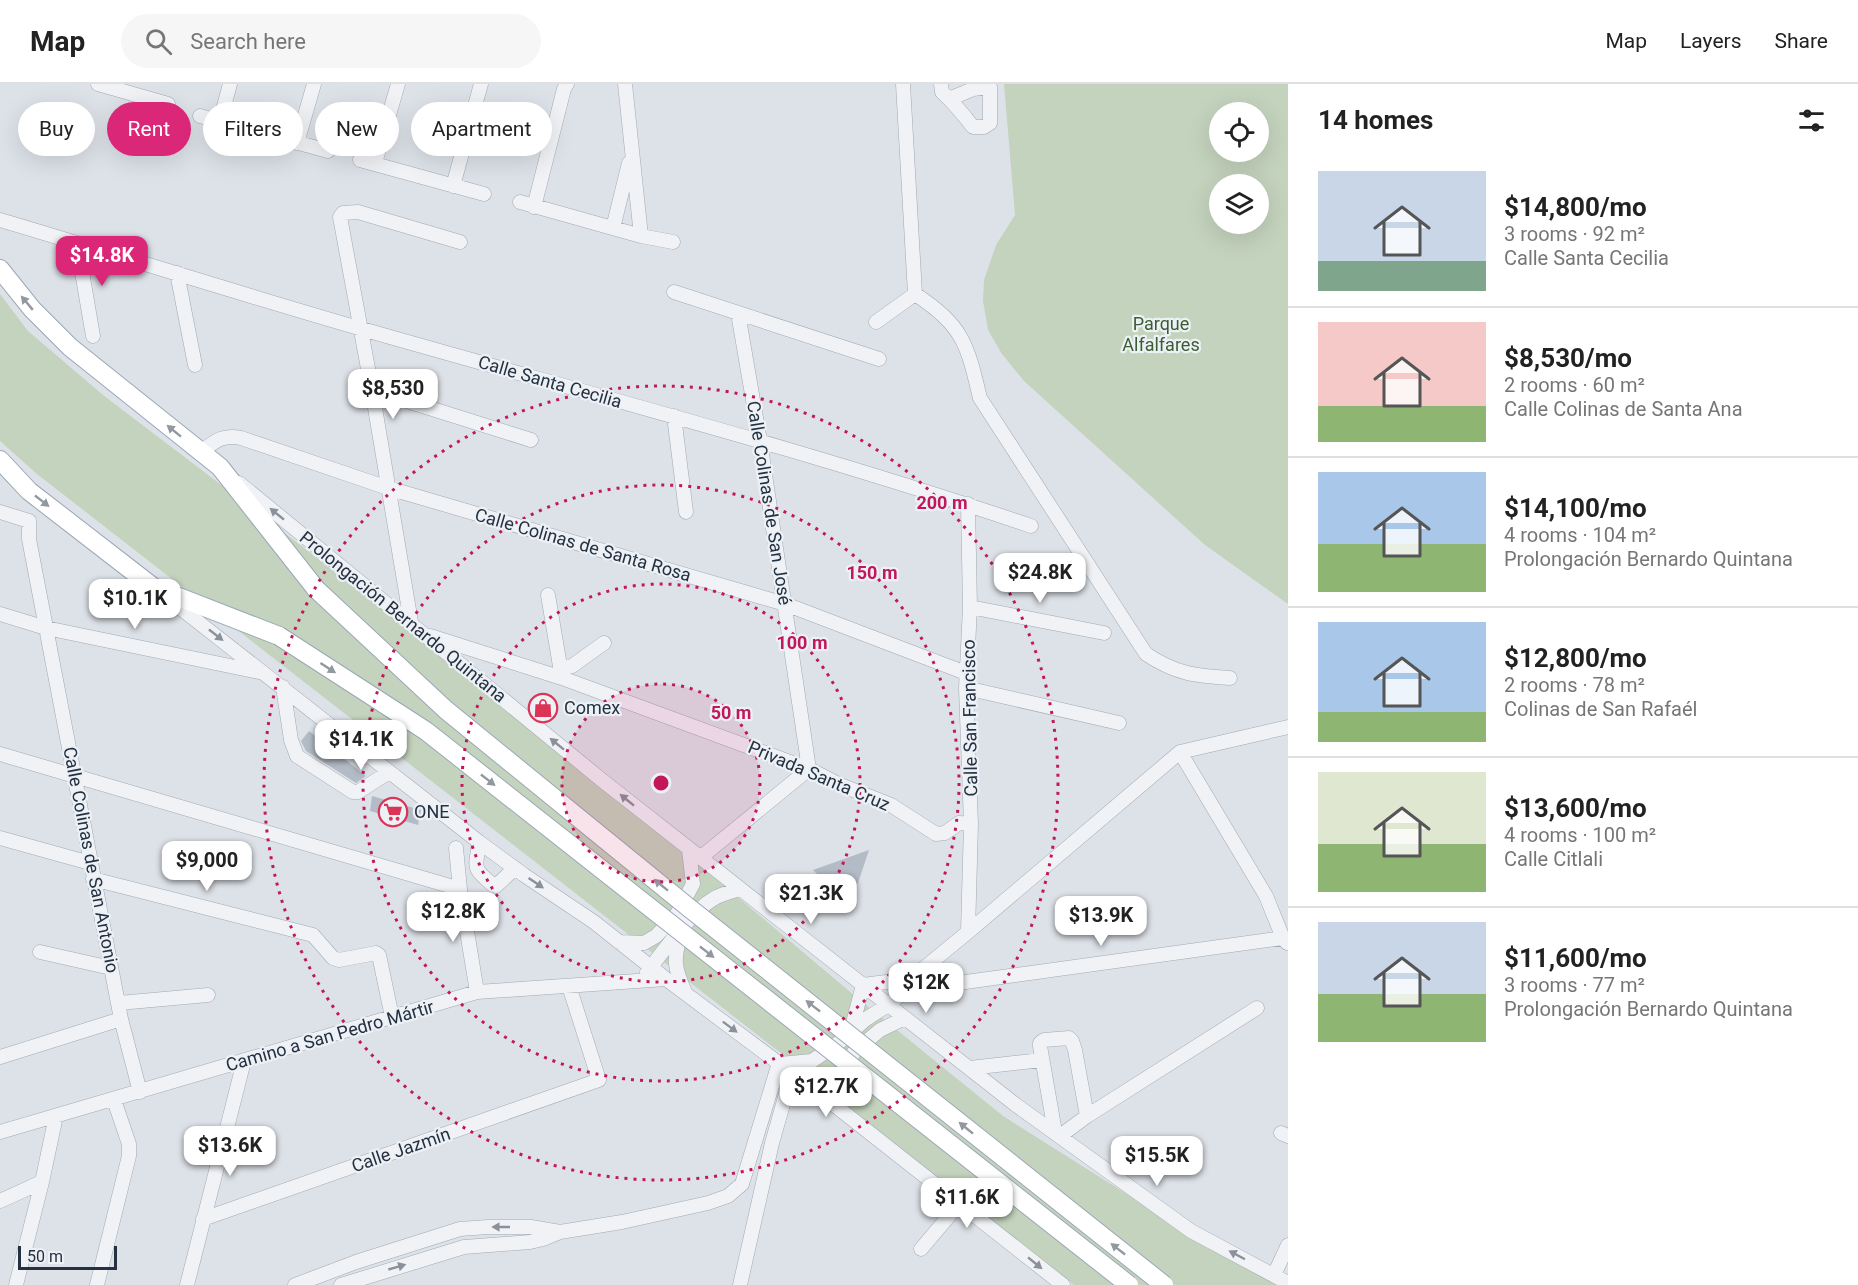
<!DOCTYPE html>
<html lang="en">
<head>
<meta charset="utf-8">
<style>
  :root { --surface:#fff; --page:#f6f6f6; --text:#222; --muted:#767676; --line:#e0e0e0; --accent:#db2777 }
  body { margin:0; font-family:Roboto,sans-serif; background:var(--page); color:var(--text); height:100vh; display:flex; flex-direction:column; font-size:22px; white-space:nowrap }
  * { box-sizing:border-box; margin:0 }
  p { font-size:20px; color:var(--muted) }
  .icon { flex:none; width:33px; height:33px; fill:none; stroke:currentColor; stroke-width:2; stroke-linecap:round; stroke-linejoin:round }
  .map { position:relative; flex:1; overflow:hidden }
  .panel { display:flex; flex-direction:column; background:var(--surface); width:570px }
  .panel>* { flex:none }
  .top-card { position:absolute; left:18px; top:18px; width:570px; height:54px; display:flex; gap:12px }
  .buttons { position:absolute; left:1209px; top:18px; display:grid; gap:12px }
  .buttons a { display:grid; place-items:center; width:60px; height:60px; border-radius:50%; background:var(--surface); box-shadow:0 6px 24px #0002; font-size:30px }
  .scale { position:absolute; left:18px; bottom:15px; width:99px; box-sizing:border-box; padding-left:6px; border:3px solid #253040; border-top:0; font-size:16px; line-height:21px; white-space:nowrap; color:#253040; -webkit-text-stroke:4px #ecf1f6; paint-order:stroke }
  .price { position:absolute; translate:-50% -51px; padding:0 14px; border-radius:12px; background:#fff; color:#222; font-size:20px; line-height:39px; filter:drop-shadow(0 2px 3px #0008) }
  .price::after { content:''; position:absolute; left:50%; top:36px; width:18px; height:14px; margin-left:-9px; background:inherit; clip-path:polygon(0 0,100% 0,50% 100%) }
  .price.on { background:var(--accent); color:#fff }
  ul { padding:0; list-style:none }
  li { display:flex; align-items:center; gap:18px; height:150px; padding:0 30px }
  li+li { border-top:2px solid var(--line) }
  li span { display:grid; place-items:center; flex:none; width:168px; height:120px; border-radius:0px; color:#555 }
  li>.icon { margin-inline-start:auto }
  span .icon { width:72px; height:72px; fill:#fffc; stroke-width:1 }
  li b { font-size:26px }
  h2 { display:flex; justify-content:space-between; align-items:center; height:72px; padding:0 30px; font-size:26px }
  .tag { padding:0 21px; border-radius:27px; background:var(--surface); box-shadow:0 6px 24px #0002; font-size:21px; line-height:54px }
  .tag.on { background:var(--accent); color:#fff }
  header { display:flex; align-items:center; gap:36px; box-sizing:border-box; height:84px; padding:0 30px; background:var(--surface); border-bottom:2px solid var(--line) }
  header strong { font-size:28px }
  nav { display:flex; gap:33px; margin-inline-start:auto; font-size:21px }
  .search { width:420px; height:54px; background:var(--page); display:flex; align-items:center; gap:15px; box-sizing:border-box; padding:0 21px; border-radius:33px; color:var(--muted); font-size:22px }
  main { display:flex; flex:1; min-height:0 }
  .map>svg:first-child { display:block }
</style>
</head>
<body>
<header>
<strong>Map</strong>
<div class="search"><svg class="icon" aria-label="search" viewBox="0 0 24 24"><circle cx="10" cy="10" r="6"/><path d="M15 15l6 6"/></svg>Search here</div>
<nav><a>Map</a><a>Layers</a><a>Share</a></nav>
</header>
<main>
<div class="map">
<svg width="1288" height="1201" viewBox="0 0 1288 1201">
  <rect width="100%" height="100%" fill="#dde2e8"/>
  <path fill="#c4d3bd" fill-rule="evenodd" d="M1004,0H1288V520L1205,461L1024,297L1002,270L988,246L983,217L984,196L996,161L1015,131ZM1220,28H1258V68H1220ZM1220,100H1258V140H1220Z
    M0,210L28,247L103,311L508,619L855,912L1003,1032L1190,1150L1283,1201H1074L966,1121L791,977L37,390L0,357Z"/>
  <path fill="#b3bbc6" d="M309,647L366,692L356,699L306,667L301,657Z
    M372,712L421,726L418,741L370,727Z
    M869,766L850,823L813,786Z"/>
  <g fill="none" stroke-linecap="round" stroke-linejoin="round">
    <g stroke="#a2a9b2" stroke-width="15">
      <path id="minor" d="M98,0L168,20
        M625,0L641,152
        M941,0L942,8C954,19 963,30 973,43H984L990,39V3L973,5L949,15
        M200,32L328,67
        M220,37L230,0
        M297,59L314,0
        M360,76L484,110
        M375,79L398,0
        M453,102L481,0
        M520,118L641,152L673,158
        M534,123L564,5L567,0
        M0,136C121,172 241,210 362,245C585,309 811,367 1031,442
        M613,144L629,79
        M77,159L93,252
        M177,189L195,281
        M674,208L879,275
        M915,210C963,242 967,259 980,314L1146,570C1176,590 1196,592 1230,594
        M876,238L915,210L903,0
        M372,306L531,356
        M674,332L686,428
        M201,368C215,357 223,350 241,354L388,404L785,520L966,589
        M239,399L603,697L1016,1021L1191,1147L1288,1199
        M968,420L970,523L966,604L971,740L968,848
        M0,428L29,437V455L121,935L140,1008
        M548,511L562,594
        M165,512L479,758L524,791L594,838L666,895L828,1016L1063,1201
        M970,523L1104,549
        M0,530L46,544L259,588
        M411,538L372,306L340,133L343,129L358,128L460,158
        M430,552L562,594L809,685L838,700L891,721L936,750L945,749L959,739L971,740
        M561,585L572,582L604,559
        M283,603L291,656L297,672L353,708H358L389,688
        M966,604L1119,639
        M1180,668L1266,812L1283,854L1287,859
        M0,670L460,805
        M0,754L90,779
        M479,758C476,785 471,783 493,801L496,802L515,784
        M456,764L460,805L477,908
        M700,774L809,685L760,357L738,229
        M93,795L313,851L333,874L339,876L376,869L379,871L392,933
        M681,849C673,876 674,883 685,908
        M619,858L644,859L656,852L677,830L693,800L689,766
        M40,868L111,884
        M647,888C663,868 691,828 713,815C721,810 730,808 740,805
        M917,890L944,901L1283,854
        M863,901L894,897L917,890
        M119,919L208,911
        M851,947L863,901
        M0,973L121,935
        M780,980L812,977L841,957L866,935L888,921L905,907L917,890L968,848L1180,668L1288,643
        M970,984L1042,976
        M837,1023L838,999L854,968L880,946L905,934
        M1087,1032L1257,924
        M0,1048L477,908L666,895
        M1055,1048L1040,962V959L1044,956L1069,954L1072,957L1075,966L1087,1032L1060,1052
        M1281,1049L1288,1052
        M0,1117L42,1098
        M203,1135L599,996L569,902
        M921,1165L960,1119
        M1274,1191L1288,1161
        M16,1201L42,1098L56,1032
        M97,1201L129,1072V1060L114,1016
        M187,1201L244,977
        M295,1201L356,1178L460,1145L488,1143H531L560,1148
        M341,1201L464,1163L530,1158L543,1155L560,1148L622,1138L708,1119L728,1112L742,1100L779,979
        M740,1201L772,1059L792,989"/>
    </g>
    <g stroke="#9ba7b5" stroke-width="20">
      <path id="major" d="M0,185L32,225L70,263L220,383L316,505
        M0,376L29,407L153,503L279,552"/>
    </g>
    <use href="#minor" stroke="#f0f2f6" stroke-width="14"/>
    <use href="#major" stroke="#fff" stroke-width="18"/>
    <g stroke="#9ba7b5" stroke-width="20" stroke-linecap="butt">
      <path id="major-bridge" d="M316,505L446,626L688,823L1164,1201
        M279,552L426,647L1129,1201"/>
    </g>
    <use href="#major-bridge" stroke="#fff" stroke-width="18"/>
  </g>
  <defs><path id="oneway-solid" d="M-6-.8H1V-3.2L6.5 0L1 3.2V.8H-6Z" transform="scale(1.5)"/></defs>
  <g fill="#9298a0">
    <use href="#oneway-solid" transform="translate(27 219) rotate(-130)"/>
    <use href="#oneway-solid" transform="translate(174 347) rotate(-141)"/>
    <use href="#oneway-solid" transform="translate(42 417) rotate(38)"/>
    <use href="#oneway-solid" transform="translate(328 584) rotate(33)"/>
    <use href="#oneway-solid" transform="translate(488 696) rotate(38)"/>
    <use href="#oneway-solid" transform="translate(661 801) rotate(-141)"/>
    <use href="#oneway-solid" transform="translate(707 868) rotate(38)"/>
    <use href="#oneway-solid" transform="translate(813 922) rotate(-142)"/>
    <use href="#oneway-solid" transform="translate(966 1044) rotate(-141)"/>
    <use href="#oneway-solid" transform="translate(1118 1165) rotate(-142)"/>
  </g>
  <g fill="#8a919b">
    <use href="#oneway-solid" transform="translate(277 430) rotate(-141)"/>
    <use href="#oneway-solid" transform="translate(216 551) rotate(38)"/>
    <use href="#oneway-solid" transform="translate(557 660) rotate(-141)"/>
    <use href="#oneway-solid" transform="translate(627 716) rotate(-141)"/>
    <use href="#oneway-solid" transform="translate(536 799) rotate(34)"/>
    <use href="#oneway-solid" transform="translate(730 943) rotate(37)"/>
    <use href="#oneway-solid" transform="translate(501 1143) rotate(-180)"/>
    <use href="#oneway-solid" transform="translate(1237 1171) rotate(-152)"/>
    <use href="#oneway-solid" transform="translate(1035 1179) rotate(39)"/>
    <use href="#oneway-solid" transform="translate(397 1183) rotate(-16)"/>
  </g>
  <circle cx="661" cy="699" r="99" fill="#c2185b" fill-opacity=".12"/>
  <g fill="none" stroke="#c2185b" stroke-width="3" stroke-dasharray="3 6">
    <circle cx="661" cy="699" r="99"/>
    <circle cx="661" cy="699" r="199"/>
    <circle cx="661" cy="699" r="298"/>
    <circle cx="661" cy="699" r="397"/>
  </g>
  <defs>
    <g id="shop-ring" transform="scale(1.5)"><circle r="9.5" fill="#ecf1f6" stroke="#db3457" stroke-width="1.5"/><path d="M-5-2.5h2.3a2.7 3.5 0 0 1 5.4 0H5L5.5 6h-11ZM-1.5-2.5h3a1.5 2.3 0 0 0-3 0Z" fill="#db3457"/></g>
    <g id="supermarket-ring" transform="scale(1.5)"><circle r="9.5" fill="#ecf1f6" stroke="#db3457" stroke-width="1.5"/><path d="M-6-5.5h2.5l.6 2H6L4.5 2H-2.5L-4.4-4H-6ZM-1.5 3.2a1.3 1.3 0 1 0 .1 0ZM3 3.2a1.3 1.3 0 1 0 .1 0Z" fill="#db3457"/></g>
  </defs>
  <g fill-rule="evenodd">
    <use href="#shop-ring" x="543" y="624"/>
    <use href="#supermarket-ring" x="393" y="728"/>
  </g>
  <g text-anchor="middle" stroke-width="4.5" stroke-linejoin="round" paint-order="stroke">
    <g font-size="18" fill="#3c5d31" stroke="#ecf1f6">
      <text x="1161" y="246">Parque<tspan x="1161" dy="21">Alfalfares</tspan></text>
    </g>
    <g font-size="18" fill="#253040" stroke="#ecf1f6">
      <text transform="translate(550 298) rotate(16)" y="6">Calle Santa Cecilia</text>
      <text transform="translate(769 419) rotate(81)" y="6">Calle Colinas de San José</text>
      <text transform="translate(583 461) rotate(16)" y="6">Calle Colinas de Santa Rosa</text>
      <text transform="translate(403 533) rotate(39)" y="6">Prolongación Bernardo Quintana</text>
      <text transform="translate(970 634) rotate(-91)" y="6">Calle San Francisco</text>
      <text transform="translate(819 692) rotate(23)" y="6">Privada Santa Cruz</text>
      <text transform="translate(91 776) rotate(79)" y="6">Calle Colinas de San Antonio</text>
      <text transform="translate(330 952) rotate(-16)" y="6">Camino a San Pedro Mártir</text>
      <text transform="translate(401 1066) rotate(-19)" y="6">Calle Jazmín</text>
    </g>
    <g font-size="18" fill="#253040" stroke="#ecf1f6" text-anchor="start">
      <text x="564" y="630">Comex</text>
      <text x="414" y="734">ONE</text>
    </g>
  </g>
  <circle cx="661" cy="699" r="9" fill="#c2185b" stroke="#ecf1f6" stroke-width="3"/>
  <g font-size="18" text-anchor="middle" font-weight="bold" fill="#c2185b" stroke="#ecf1f6" stroke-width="4.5" stroke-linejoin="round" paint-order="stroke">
    <text x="942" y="425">200 m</text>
    <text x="872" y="495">150 m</text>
    <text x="802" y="565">100 m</text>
    <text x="731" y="635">50 m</text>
  </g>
</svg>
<div class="buttons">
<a><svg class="icon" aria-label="locate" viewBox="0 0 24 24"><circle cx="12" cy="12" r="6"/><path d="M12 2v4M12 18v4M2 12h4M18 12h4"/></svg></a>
<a><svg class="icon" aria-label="layers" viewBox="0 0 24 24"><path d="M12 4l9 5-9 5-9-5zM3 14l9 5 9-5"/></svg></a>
</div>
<div class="scale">50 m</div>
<b class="price on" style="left:102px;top:203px">$14.8K</b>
<b class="price" style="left:393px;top:336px">$8,530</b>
<b class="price" style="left:1040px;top:520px">$24.8K</b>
<b class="price" style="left:135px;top:546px">$10.1K</b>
<b class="price" style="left:361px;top:687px">$14.1K</b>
<b class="price" style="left:207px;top:808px">$9,000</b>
<b class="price" style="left:811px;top:841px">$21.3K</b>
<b class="price" style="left:453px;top:859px">$12.8K</b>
<b class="price" style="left:1101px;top:863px">$13.9K</b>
<b class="price" style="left:926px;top:930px">$12K</b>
<b class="price" style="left:826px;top:1034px">$12.7K</b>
<b class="price" style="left:230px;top:1093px">$13.6K</b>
<b class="price" style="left:1157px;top:1103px">$15.5K</b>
<b class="price" style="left:967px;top:1145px">$11.6K</b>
<div class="top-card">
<a class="tag">Buy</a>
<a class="tag on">Rent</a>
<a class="tag">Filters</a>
<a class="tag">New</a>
<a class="tag">Apartment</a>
</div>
</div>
<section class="panel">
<h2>14 homes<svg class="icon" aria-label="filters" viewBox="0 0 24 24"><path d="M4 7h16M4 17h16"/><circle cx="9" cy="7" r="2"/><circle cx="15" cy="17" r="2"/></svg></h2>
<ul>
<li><span style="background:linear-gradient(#c9d6e8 75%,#7fa58c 0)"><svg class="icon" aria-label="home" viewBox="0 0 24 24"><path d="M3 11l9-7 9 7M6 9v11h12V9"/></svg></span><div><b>$14,800/mo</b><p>3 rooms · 92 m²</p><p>Calle Santa Cecilia</p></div></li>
<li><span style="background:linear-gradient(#f6c9c9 70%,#8fb573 0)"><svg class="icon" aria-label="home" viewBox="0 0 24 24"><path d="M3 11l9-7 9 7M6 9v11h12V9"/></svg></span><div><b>$8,530/mo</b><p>2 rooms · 60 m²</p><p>Calle Colinas de Santa Ana</p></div></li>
<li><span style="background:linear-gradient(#a9c7e8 60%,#8fb573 0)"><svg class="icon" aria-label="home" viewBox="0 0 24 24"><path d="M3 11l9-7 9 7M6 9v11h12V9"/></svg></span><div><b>$14,100/mo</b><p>4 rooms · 104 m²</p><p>Prolongación Bernardo Quintana</p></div></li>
<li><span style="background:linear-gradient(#a9c7e8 75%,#8fb573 0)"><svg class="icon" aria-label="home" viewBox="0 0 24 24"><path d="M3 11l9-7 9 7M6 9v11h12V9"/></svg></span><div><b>$12,800/mo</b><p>2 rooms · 78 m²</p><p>Colinas de San Rafaél</p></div></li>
<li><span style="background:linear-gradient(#dfe7d0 60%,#8fb573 0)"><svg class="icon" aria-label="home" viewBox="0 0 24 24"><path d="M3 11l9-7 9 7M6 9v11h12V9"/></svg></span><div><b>$13,600/mo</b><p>4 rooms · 100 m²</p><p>Calle Citlali</p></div></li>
<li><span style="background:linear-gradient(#c9d6e8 60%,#8fb573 0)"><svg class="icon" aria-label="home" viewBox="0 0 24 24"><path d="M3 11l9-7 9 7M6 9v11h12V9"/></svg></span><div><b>$11,600/mo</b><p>3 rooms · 77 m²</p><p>Prolongación Bernardo Quintana</p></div></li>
</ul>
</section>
</main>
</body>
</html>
